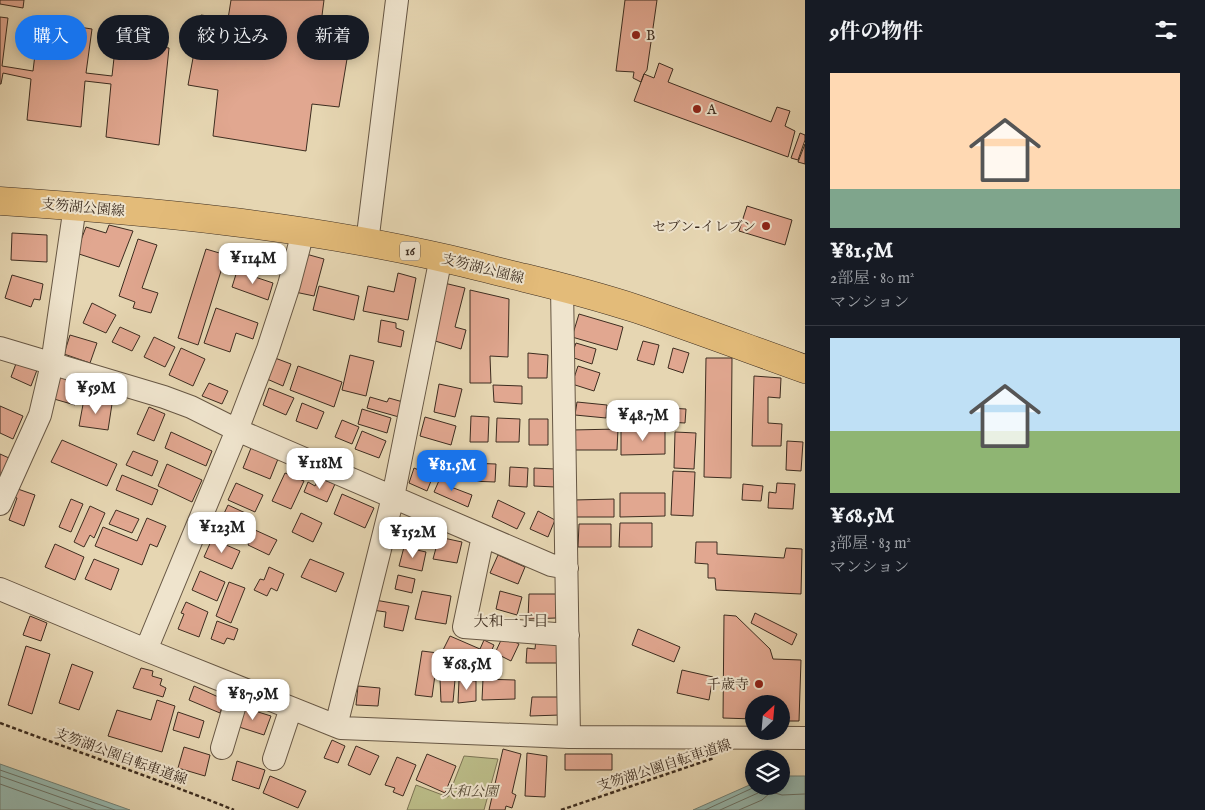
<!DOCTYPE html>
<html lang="ja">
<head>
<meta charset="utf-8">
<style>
  :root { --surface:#171b24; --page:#20242c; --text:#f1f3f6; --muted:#9ea1a6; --line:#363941; --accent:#1a73e8 }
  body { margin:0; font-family:"IM FELL English","Noto Serif JP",serif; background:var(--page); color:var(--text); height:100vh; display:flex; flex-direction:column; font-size:19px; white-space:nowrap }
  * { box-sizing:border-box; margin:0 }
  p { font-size:16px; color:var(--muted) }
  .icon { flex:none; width:28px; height:28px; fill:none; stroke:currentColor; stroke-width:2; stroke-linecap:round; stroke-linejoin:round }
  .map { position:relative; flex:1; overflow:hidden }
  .details { display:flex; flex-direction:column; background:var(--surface); width:400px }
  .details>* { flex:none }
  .hud { position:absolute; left:15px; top:15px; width:475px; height:45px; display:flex; gap:10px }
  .needle { width:32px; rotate:26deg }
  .controls { position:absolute; left:745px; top:695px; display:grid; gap:10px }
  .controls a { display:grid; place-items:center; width:45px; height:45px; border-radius:50%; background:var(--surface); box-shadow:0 2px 12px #0003; font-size:25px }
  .price { position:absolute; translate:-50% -42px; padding:0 11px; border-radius:10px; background:#fff; color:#222; font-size:16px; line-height:32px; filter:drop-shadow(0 1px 2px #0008) }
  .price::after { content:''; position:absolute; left:50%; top:30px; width:15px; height:11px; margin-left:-8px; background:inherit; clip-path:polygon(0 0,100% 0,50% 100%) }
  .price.current { background:var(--accent); color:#fff }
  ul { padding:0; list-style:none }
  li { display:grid; align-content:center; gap:10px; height:265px; padding:0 25px }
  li+li { border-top:1px solid var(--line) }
  li span { display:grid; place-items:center; height:155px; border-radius:0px; color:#555 }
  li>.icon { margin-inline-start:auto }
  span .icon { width:90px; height:90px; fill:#fffc; stroke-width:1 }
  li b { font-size:21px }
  h2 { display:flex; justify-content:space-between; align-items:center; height:60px; padding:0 25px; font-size:21px }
  .pill { padding:0 18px; border-radius:22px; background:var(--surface); box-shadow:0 2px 12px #0003; font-size:18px; line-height:45px }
  .pill.current { background:var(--accent); color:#fff }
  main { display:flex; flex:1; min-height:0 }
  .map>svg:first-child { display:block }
</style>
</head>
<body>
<main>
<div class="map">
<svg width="805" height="810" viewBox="0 0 805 810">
  <rect width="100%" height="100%" fill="#e6d6b2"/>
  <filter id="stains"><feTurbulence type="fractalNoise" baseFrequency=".004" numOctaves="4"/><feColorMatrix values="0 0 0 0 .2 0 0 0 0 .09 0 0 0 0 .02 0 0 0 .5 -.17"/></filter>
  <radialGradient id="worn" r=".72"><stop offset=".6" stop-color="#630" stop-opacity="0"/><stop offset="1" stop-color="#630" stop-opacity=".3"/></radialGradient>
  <path fill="#bbbc88" stroke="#7c7454" d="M464,756L498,759L484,810H407L416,785L448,797Z"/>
  <path fill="#96b9b0" stroke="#728176" d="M0,764L130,810H0Z
    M781,776H805V810H693L754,783V786H781Z"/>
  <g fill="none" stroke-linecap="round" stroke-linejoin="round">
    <path stroke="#6a7368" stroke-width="1" d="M0,770L115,810
      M0,776L96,810
      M0,784L73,810
      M705,810L757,786
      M720,810L758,793L764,786
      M739,810L762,800L771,792L782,795L805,794"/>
  </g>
  <path fill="#e1a790" stroke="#3d2d20" d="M0,0H24L23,8L0,4Z
    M231,0H324L320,31L351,35L339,107L312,104L306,151L213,136L218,90L188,85L201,15L228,19Z
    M625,0H657L647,70L644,74L641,82L633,78L634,72L616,71Z
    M0,17L8,18L2,66L33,71L39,21L92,29L86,73L112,76L116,40L169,48L159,145L106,137L111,84L85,81L81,127L27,120L31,79L3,73L1,84H0Z
    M659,63L673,69L668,82L771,122L777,107L790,111L785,126L795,131L788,157L634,101L644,74L654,78Z
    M800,133L805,135V140L798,160L791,158Z
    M805,144V164L798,162Z
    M747,206L792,220L785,245L739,231Z
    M109,225L133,231L119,267L76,253L86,227L106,233Z
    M12,233L47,235V262L11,260Z
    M138,239L157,245L142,288L158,293L151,313L133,308L135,302L119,296Z
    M234,244L280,251L277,273L232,266Z
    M206,249L226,255L198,345L178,338Z
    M306,254L324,259L314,296L295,292Z
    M237,271L273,283L268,300L232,287Z
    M398,273L416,278L408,320L363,311L368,286L394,292Z
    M12,275L43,284L40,300L34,299L31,307L5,298Z
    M444,283L465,288L455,327L466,330L461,349L432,340Z
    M319,286L359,296L354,320L313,310Z
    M470,290L509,299L508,357L490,356L491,383H470Z
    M92,303L116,315L106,333L83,323Z
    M216,308L258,323L253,339L236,333L230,352L204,343Z
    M579,314L623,327L617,350L572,337Z
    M381,320L396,323V328L404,331L401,347L378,342Z
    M120,327L140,336L132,351L112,342Z
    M70,335L97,343L90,363L64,354Z
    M154,337L175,347L165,367L144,357Z
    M643,341L659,345L654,365L637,360Z
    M576,343L596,349L592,364L571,357Z
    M181,348L205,359L193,386L169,375Z
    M673,348L689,353L683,373L668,368Z
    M528,353L548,355L547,378H528Z
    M350,355L374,361L366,396L342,390Z
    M275,358L291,364L283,386L267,379Z
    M706,358H732L731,478L704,477Z
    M17,361L37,370L31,386L11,377Z
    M298,366L342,382L334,407L290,390Z
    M578,366L600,373L594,391L572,384Z
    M61,374L83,380L75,405L54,399Z
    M754,376L781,378L780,398L768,397V423L782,424L781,446H752Z
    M209,383L228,391L222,404L202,396Z
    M439,384L462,389L455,417L434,412Z
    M493,385L522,386V404L494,402Z
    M269,388L294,398L286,415L263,405Z
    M370,397L387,402L389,398L403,402L399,417L367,408Z
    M84,399L112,404L108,430L79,426Z
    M577,402L607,405L606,418L575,415Z
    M302,403L324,412L317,429L296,421Z
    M0,406L23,416L13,439L0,433Z
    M149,407L165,414L154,441L137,434Z
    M650,407L686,409L685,423L649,421Z
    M362,409L391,418L387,433L358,424Z
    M471,416L489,417L488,442H470Z
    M425,417L456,426L451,445L420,436Z
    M497,418L520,419L519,442H496Z
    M529,419H548V445H529Z
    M342,420L359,427L352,444L335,437Z
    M618,429L617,450H571L572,430Z
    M665,430V454L621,455V431Z
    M362,431L386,441L379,458L355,449Z
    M171,432L212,451L206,466L165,448Z
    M675,432L696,433L694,469L674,468Z
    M62,440L117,464L107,486L51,462Z
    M787,441L803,442L801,471L786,470Z
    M251,448L278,459L270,479L243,468Z
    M133,451L158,461L152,476L126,465Z
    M0,454L9,458L0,477Z
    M468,463L496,464L495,482L469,481Z
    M167,464L202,480L192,502L158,486Z
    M510,467L528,468L527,487L509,486Z
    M414,468L433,476L427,491L409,483Z
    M534,468L555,469V487L534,486Z
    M673,471L695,472L693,516L671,515Z
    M285,473L304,481L291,509L272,501Z
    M122,475L158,490L152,505L116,490Z
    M441,476L453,481L451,487L472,495L468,507L434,492Z
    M319,478L335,484L327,502L304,492L308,482L315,486Z
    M236,483L263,495L255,512L228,500Z
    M777,483L795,484L793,509L768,508L769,492L776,493Z
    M743,484L763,486L761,501L742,500Z
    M15,488L35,495L24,526L9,520L17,498L12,496Z
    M620,493H665V516L620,517Z
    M342,494L374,508L365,528L334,514Z
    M71,499L83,504L71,532L59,527Z
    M614,499V517H574V500Z
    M498,500L525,513L517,529L492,517Z
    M228,505L252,516L244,533L220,522Z
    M90,506L105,513L94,538L90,535L84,547L74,542Z
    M116,510L139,519L132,533L109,524Z
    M538,511L555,520L548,537L530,529Z
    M301,513L322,523L313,542L292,532Z
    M147,518L166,526L157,547L150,544L142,565L95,546L103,527L137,541Z
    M620,523H652V547H619Z
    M579,524H611V547H578Z
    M255,530L277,540L269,555L248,545Z
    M439,537L462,542L457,563L433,559Z
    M212,539L240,551L232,569L204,557Z
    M696,542H717V554L784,558L786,548L802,549L801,594L716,590L715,578H708V564L695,563Z
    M55,544L84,557L75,580L45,567Z
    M404,547L426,552L422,571L399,566Z
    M498,555L525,567L518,584L490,573Z
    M94,559L119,569L111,590L85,579Z
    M310,559L344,573L336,592L301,577Z
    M269,567L284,574L277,591L271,588L267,596L254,590L260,579L264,580Z
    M200,571L225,582L217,601L192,590Z
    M398,575L415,579L412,593L395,589Z
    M229,582L245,588L231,623L216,616Z
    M422,591L451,596L446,624L415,619Z
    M500,591L522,597L517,615L496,609Z
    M529,594H556V618L528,619Z
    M375,600L409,606L403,631L384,627L386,612L372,610Z
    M186,602L208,612L199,637L178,629L184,614L181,613Z
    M755,613L797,634L792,645L751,623Z
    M724,615L736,616L770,649L773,659L801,660L799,721H781V704H754V719L723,718Z
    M30,616L47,623L41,641L23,635Z
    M217,621L238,629L234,640L227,638L224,644L211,639Z
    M638,629L680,647L674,662L632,645Z
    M450,636L480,649L484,640L494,645L482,672L442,652Z
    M503,636L519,644L511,661L495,653Z
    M536,639L560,641L558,663H526L527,648L535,649Z
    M26,646L50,654L32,714L8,705Z
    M422,651L438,653L432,697L415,695Z
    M72,664L93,672L79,710L59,703Z
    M141,668L153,671L152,676L162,679L160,685L166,688L163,697L133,688Z
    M682,670L713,677L709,700L677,693Z
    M440,679L455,680L453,702H441Z
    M483,679L515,680V699L482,700Z
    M459,680L476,681V701L458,703Z
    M194,686L225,700L220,713L189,700Z
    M358,686L380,688L378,706L356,705Z
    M532,697H561L560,715L530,716Z
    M157,700L175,706L162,752L108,736L117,710L151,720Z
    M242,707L271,716L264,735L236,726Z
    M178,712L204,721L199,738L173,730Z
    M332,740L345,746L338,763L324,758Z
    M356,746L379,756L370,775L348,765Z
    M184,747L210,755L205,776L178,768Z
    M503,749L521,754L512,793L516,795L512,808L506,806L505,810H489Z
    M527,753L547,756L545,797L525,796Z
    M427,754L456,766L445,793L416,780Z
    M565,754H612V770H565Z
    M397,757L416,765L403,796L393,792L395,788L385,785Z
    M237,761L265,770L259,789L232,780Z
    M270,776L306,791L298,808L263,793Z"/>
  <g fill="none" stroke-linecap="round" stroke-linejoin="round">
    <g stroke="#675744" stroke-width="24">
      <path id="minor" d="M367,243L397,0
        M562,287L569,737
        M0,348L164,397L191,407L237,430L551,565L567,568
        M0,504L40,415L52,364L75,206
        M483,536L464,627L568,635
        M0,589L146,650L341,728L569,737L805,738
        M146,650L237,430L268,349L289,285L303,232
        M336,726L393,497L441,257
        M222,748L240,688
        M274,759L291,708"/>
    </g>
    <g stroke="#3d2d20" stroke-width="29">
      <path id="major" d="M0,201C150,211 301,225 448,259C474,265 499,272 525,278C562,287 600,297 637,309C693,328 749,349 805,369"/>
    </g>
    <path stroke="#3d2d20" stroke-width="2.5" stroke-dasharray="4 2.5" stroke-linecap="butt" d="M0,723C78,752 157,779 234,810
      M561,810L714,758"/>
    <use href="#minor" stroke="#efe4cd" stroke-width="22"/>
    <use href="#major" stroke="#e3bb79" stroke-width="28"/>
  </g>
  <g fill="#8f2418" stroke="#efe4cd" stroke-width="2">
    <circle cx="636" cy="35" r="5"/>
    <circle cx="697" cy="109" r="5"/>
    <circle cx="766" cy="226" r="5"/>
    <circle cx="759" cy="684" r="5"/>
  </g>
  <g text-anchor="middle" stroke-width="4" stroke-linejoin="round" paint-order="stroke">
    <rect fill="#efe4cd" stroke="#726454" stroke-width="1" x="400" y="241.5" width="20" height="19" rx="4"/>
    <g font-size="12" font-weight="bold" fill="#3d2d20">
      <text x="410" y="255">16</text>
    </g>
    <g font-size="14" fill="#3d2d20" stroke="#efe4cd" text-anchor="start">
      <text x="646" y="40">B</text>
      <text x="707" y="114">A</text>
      <text x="756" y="231" text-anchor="end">セブン-イレブン</text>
      <text x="749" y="689" text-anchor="end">千歳寺</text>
    </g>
    <g font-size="14" fill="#3d2d20" stroke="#efe4cd">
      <text transform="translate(83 207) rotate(5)" y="5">支笏湖公園線</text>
      <text transform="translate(483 268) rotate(14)" y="5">支笏湖公園線</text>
      <text transform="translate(121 756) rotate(20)" y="5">支笏湖公園自転車道線</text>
      <text transform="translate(664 765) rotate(-18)" y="5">支笏湖公園自転車道線</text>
    </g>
    <g font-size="14" font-style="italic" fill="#564a35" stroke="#efe4cd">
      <text x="470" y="796">大和公園</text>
    </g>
    <g font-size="15" fill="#3d2d20" stroke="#efe4cd">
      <text x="511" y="626">大和一丁目</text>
    </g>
  </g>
  <rect width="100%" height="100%" filter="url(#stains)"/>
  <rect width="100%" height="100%" fill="url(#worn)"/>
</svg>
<div class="controls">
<a><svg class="needle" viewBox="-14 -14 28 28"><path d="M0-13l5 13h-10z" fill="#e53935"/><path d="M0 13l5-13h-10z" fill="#9ea1a6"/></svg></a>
<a><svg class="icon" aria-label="layers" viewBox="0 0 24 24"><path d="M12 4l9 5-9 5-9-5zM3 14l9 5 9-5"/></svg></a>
</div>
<b class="price" style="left:253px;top:285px">¥114M</b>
<b class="price" style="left:96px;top:415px">¥59M</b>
<b class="price" style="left:643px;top:442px">¥48.7M</b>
<b class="price" style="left:320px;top:490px">¥118M</b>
<b class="price current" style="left:452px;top:492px">¥81.5M</b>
<b class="price" style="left:222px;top:554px">¥123M</b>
<b class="price" style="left:413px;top:559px">¥152M</b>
<b class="price" style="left:467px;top:691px">¥68.5M</b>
<b class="price" style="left:253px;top:721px">¥87.9M</b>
<div class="hud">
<a class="pill current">購入</a>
<a class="pill">賃貸</a>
<a class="pill">絞り込み</a>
<a class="pill">新着</a>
</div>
</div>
<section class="details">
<h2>9件の物件<svg class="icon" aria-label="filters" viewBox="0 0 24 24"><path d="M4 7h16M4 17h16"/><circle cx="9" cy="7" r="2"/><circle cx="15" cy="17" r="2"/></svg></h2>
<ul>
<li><span style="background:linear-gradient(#ffd9b3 75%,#7fa58c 0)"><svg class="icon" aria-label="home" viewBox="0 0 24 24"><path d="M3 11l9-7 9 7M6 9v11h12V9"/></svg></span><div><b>¥81.5M</b><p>2部屋 · 80 m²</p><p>マンション</p></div></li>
<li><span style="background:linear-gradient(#bfe0f5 60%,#8fb573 0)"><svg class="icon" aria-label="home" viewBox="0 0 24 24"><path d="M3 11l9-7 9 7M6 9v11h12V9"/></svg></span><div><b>¥68.5M</b><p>3部屋 · 83 m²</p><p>マンション</p></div></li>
</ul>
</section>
</main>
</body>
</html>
